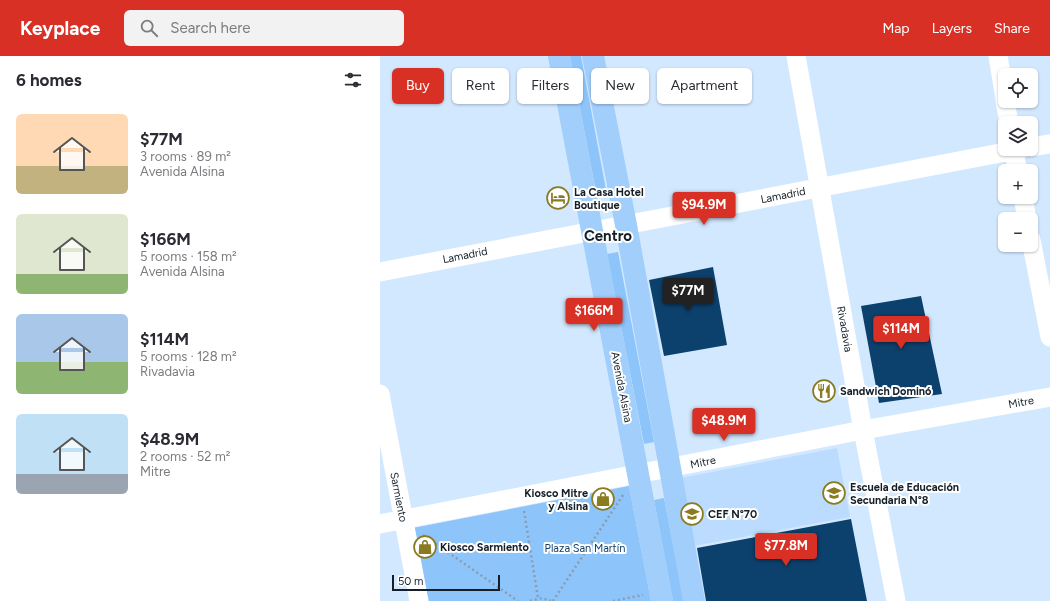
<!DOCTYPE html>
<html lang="en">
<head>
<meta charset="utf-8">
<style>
  :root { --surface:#fff; --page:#f2f2f3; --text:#2b2b33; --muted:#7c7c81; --accent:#d93025 }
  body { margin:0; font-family:Figtree,sans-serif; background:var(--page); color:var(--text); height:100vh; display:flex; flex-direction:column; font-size:15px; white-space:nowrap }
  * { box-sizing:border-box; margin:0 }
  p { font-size:13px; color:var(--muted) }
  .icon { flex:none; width:22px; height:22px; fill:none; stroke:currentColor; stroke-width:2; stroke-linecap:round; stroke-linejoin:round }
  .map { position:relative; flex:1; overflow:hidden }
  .side { display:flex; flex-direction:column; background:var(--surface); width:380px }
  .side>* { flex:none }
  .top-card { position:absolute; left:12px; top:12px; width:380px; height:36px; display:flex; gap:8px }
  .controls { position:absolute; left:618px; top:12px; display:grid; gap:8px }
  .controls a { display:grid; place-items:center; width:40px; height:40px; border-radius:6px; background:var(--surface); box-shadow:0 1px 3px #0004; font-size:20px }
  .scale { position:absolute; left:12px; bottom:10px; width:108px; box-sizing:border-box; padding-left:4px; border:2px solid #141f29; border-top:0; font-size:11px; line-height:14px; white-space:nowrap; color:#141f29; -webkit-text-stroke:3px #fff; paint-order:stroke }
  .price { position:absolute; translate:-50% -34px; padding:0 9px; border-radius:4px; background:var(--accent); color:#fff; font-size:13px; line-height:26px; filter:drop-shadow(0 1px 2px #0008) }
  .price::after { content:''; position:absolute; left:50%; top:24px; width:12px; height:9px; margin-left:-6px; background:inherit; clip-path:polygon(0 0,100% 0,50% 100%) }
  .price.current { background:#222; color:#fff }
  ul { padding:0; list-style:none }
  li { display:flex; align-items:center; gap:12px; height:100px; padding:0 16px }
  li span { display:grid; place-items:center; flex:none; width:112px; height:80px; border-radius:6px; color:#555 }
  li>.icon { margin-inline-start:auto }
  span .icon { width:48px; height:48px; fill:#fffc; stroke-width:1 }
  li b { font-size:17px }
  h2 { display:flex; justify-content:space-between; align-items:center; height:48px; padding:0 16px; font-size:17px }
  .chip { padding:0 14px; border-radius:6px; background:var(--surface); box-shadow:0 1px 3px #0004; font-size:14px; line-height:36px }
  .chip.current { background:var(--accent); color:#fff }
  header { display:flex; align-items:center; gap:24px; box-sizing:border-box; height:56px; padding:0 20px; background:var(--accent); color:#fff }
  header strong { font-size:19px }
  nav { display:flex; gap:22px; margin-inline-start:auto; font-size:14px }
  .search { width:280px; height:36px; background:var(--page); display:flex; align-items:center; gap:10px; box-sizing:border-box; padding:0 14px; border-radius:6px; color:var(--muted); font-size:15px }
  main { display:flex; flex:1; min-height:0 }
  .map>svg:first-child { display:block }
</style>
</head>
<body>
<header>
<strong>Keyplace</strong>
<div class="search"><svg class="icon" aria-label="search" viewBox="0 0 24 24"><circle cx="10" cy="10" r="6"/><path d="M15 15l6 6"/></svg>Search here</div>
<nav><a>Map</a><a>Layers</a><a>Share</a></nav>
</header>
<main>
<section class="side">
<h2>6 homes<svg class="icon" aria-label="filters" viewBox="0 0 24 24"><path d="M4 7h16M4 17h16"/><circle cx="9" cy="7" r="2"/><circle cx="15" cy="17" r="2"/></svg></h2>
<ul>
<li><span style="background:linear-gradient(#ffd9b3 65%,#c2b280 0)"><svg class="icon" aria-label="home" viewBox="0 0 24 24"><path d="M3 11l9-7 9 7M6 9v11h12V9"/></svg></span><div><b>$77M</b><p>3 rooms · 89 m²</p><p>Avenida Alsina</p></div></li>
<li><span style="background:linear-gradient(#dfe7d0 75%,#8fb573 0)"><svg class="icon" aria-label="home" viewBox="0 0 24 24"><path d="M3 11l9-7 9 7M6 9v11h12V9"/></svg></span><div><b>$166M</b><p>5 rooms · 158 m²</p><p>Avenida Alsina</p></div></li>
<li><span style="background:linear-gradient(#a9c7e8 60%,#8fb573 0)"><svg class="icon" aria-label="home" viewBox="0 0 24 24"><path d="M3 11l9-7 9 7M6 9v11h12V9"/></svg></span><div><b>$114M</b><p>5 rooms · 128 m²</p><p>Rivadavia</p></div></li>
<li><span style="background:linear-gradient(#bfe0f5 75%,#9aa5b1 0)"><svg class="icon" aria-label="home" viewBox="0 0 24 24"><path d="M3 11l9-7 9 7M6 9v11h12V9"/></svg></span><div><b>$48.9M</b><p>2 rooms · 52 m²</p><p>Mitre</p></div></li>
</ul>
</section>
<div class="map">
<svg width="670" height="545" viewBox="0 0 670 545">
  <rect width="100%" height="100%" fill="#d2e8ff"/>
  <path fill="#bbdcfe" d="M457,392L470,461L314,490L300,422Z"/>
  <path fill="#8dc4fa" d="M190,0H201L226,134L216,136Z
    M238,196L274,386L264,388L227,198Z
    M249,430L271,545H47L33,472Z
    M284,442L304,545H293L274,444Z"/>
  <path fill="#0d416d" d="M333,211L347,289L284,300L269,224Z
    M541,240L562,338L499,347L481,250Z
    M471,463L487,545H326L317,492Z"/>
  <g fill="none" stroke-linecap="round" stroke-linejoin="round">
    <path stroke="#8a9cae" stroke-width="2.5" stroke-dasharray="2 3" stroke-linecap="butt" d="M144,455L158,542
      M43,479L138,545
      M150,545L162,542L171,545
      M173,545L243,439
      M233,545L263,539"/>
    <path stroke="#fff" stroke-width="19" d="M416,0L483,374L516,545
      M618,0L625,43
      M625,45L629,67
      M651,91L670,88
      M633,93L638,115
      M643,141L647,163
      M651,184L670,281
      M0,216L641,93
      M0,338L39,545
      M0,468L483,374L670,341"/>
    <path stroke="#a1cefa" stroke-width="22" d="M179,0L282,545
      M213,0L246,169L314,545"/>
  </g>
  <defs>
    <g id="hotel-ring" transform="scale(1.15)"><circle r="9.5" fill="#fff" stroke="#8a7a20" stroke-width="1.5"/><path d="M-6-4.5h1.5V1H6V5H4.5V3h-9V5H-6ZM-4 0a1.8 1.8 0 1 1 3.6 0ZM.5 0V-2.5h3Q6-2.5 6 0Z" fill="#8a7a20"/></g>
    <g id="restaurant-ring" transform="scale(1.15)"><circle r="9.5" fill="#fff" stroke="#8a7a20" stroke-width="1.5"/><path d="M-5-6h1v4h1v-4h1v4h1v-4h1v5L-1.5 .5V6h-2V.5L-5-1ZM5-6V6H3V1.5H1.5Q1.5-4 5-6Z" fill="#8a7a20"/></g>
    <g id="school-ring" transform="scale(1.15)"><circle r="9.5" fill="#fff" stroke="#8a7a20" stroke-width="1.5"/><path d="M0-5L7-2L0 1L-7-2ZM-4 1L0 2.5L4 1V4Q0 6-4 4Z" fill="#8a7a20"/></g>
    <g id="shop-ring" transform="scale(1.15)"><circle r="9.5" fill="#fff" stroke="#8a7a20" stroke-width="1.5"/><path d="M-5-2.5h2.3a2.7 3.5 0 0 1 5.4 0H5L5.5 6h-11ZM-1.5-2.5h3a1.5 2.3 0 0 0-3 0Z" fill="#8a7a20"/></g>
  </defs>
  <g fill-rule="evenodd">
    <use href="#hotel-ring" x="178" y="142"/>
    <use href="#restaurant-ring" x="444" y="335"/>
    <use href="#school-ring" x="454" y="437"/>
    <use href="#shop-ring" x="223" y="443"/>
    <use href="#school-ring" x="312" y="458"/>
    <use href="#shop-ring" x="45" y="491"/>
  </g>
  <g text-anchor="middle" stroke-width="4" stroke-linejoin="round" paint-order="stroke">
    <g font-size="11" font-weight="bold" fill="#141f29" stroke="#fff" text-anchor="start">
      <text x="194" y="140">La Casa Hotel<tspan x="194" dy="13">Boutique</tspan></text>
      <text x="460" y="339">Sandwich Dominó</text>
      <text x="470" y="435">Escuela de Educación<tspan x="470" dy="13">Secundaria N°8</tspan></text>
      <text x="208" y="441" text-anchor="end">Kiosco Mitre<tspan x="208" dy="13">y Alsina</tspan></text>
      <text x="328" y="462">CEF N°70</text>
      <text x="60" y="495">Kiosco Sarmiento</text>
    </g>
    <g font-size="11" fill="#141f29" stroke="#fff">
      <text transform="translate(403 139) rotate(-11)" y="4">Lamadrid</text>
      <text transform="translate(85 199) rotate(-11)" y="4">Lamadrid</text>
      <text transform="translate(465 273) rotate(80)" y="4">Rivadavia</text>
      <text transform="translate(242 331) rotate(79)" y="4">Avenida Alsina</text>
      <text transform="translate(641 346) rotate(-10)" y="4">Mitre</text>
      <text transform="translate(323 406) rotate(-11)" y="4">Mitre</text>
      <text transform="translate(19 441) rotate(79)" y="4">Sarmiento</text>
    </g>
    <g font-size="11" fill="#12416b" stroke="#fff">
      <text x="205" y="496">Plaza San Martín</text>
    </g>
    <g font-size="15" font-weight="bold" fill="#141f29" stroke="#fff">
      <text x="228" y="185">Centro</text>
    </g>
  </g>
</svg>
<div class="controls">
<a><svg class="icon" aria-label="locate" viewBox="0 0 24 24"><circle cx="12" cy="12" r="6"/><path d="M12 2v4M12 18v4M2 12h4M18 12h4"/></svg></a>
<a><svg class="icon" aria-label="layers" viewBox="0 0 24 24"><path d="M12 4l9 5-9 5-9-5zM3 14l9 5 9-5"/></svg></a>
<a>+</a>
<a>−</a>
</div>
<div class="scale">50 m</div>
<b class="price" style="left:324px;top:170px">$94.9M</b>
<b class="price current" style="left:308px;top:256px">$77M</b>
<b class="price" style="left:214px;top:276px">$166M</b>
<b class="price" style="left:521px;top:294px">$114M</b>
<b class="price" style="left:344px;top:386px">$48.9M</b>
<b class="price" style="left:406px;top:511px">$77.8M</b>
<div class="top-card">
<a class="chip current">Buy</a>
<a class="chip">Rent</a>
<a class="chip">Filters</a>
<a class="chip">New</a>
<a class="chip">Apartment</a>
</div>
</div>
</main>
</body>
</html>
